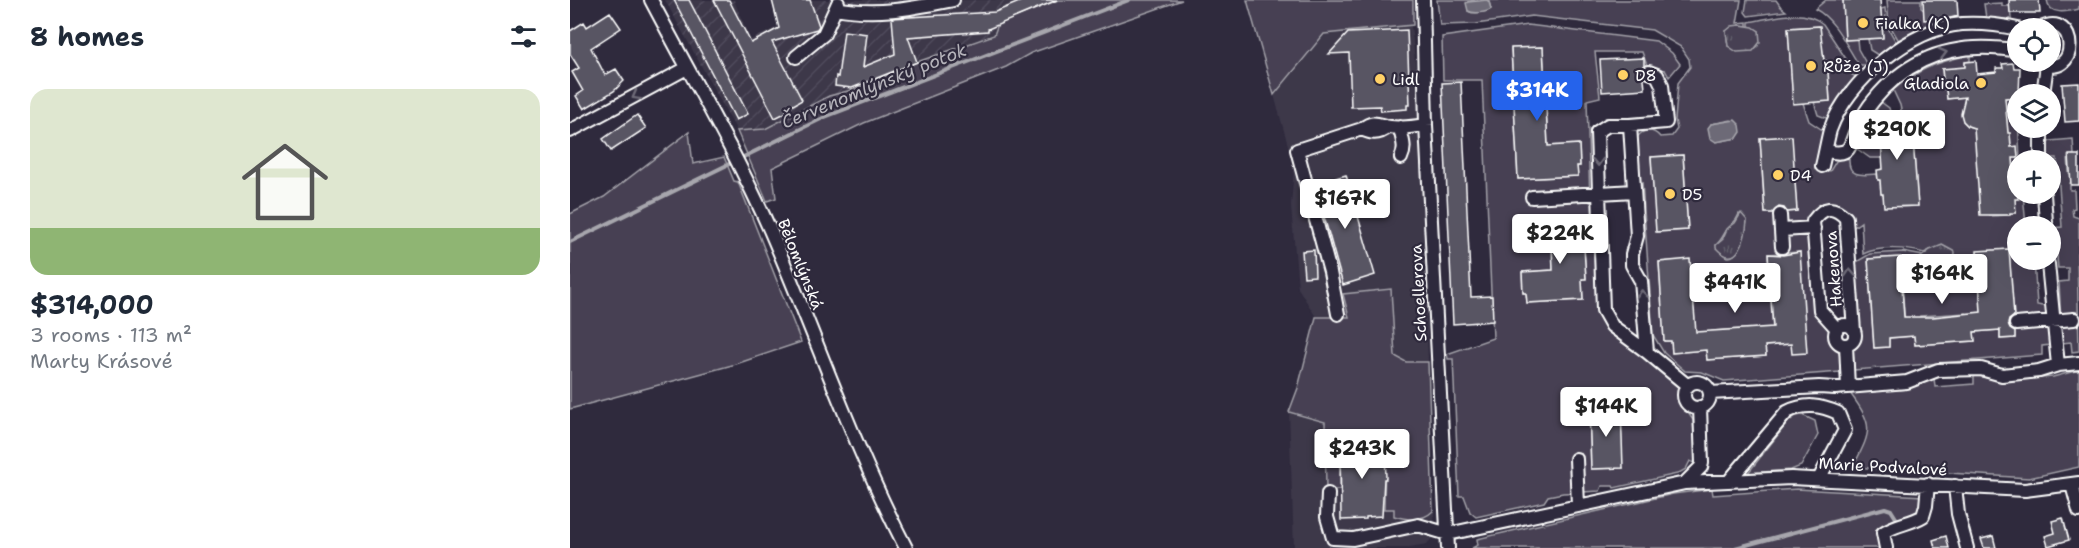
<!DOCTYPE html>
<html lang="en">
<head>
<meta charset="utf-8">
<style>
  :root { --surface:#fff; --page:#f6f6f7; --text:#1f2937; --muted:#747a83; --line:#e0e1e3; --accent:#2563eb }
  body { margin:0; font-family:"Shantell Sans",sans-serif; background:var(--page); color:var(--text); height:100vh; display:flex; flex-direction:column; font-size:22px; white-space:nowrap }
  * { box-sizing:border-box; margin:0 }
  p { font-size:20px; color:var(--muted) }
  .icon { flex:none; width:33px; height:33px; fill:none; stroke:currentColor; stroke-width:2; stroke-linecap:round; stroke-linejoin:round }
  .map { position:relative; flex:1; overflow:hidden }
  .sheet { display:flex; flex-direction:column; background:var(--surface); width:570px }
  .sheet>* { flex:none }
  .fabs { position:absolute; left:1437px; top:18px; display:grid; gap:12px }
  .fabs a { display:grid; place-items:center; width:54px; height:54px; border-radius:50%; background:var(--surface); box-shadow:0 6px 24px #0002; font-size:30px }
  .price { position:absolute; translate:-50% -51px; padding:0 14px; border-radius:6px; background:#fff; color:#222; font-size:20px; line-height:39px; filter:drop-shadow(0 2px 3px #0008) }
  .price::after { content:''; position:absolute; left:50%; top:36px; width:18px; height:14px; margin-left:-9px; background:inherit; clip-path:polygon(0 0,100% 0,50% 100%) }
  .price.selected { background:var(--accent); color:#fff }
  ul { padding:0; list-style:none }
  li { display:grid; align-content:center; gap:12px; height:318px; padding:0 30px }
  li+li { border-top:2px solid var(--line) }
  li span { display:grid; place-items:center; height:186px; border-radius:18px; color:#555 }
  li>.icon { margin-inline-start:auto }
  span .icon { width:108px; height:108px; fill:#fffc; stroke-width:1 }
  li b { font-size:26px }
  h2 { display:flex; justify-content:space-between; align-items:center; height:72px; padding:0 30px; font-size:26px }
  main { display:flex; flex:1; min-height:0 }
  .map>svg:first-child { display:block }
</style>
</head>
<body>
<main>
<section class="sheet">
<h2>8 homes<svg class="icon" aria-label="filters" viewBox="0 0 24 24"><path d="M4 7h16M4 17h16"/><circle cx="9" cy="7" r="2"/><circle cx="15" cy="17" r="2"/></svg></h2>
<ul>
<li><span style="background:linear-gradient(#dfe7d0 75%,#8fb573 0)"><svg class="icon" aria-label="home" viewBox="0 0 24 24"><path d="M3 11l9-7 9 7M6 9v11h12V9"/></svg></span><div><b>$314,000</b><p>3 rooms · 113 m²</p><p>Marty Krásové</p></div></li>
</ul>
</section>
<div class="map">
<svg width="1509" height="548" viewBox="0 0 1509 548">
  <defs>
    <pattern id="industrial-furrows" width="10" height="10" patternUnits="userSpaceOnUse" patternTransform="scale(1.5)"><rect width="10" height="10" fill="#3c3749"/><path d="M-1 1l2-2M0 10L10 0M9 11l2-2" fill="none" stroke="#504b5b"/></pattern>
    <pattern id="park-tufts" width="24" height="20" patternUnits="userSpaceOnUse" patternTransform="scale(1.5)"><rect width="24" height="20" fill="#464152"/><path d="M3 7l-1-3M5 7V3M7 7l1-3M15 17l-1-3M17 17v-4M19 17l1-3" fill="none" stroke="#625e6c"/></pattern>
  </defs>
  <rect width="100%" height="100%" fill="#2f2a3d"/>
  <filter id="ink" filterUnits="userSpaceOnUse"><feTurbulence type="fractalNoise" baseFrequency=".0167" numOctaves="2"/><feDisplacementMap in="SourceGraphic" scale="12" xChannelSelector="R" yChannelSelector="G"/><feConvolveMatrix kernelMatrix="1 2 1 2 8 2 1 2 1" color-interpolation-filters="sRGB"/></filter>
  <g filter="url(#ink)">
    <path fill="#3c3749" d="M841,25L851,115L858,362H836L825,356L773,294L780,317H746L728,288L721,206L724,167L704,95L754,34Z
      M719,412L755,422L860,416L865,535L857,544L834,548H724Z"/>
    <path fill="url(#industrial-furrows)" d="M95,0H164L180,40L229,17L224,0H488L428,24L424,35L347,62L285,89L259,96L195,129L167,131Z"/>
    <path fill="#464152" stroke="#a2a0a8" stroke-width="1.5" fill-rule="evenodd" d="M488,0H612L461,53L436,67L294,123L202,168L206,198L197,201L167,131L195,129L259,96L285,89L347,62L424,35L428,24Z
      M677,0H843V25L754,34L704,95Z
      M867,0H915L898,2V11C903,14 916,13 921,9L919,2L917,0H1171L1167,23L1177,22V26L1170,25L1156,31L1158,46L1182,51L1188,46L1189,31L1179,26V22C1203,18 1233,7 1253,24L1286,74L1264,61H1254L1249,26L1218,28L1223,103H1233L1239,121L1254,131L1247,157L1251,158L1249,169L1260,171L1266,161L1275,158L1279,159C1278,178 1293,175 1307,174L1308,180H1310L1311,194L1331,207L1348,206L1341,114H1332L1330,105L1323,90C1348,69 1367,62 1400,55V61L1395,62V69H1372L1374,88L1376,89L1377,99L1398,97L1393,121L1398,126L1404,128L1420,216L1439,215L1440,213H1445V199H1451V194H1453L1456,226H1448V260H1464L1467,305L1477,307L1481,345L1472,346V355L1284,370L1283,346L1291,339L1283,264L1300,254L1333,252L1353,256L1356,272L1373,273L1360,250L1354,253C1337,248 1310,246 1293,254L1291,222L1281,229L1274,210L1234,222L1236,234L1240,238L1261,330V340C1272,348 1270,359 1270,372L1154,381L1132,372L1115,371L1094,353L1083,335L1072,182L1068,181L1066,139C1072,129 1082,128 1090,137L1102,136L1107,129L1105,120L1108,83L1120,67L1119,59L1111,47L1082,30L962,16L906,24L870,25ZM1161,120L1167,138L1146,142L1141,124ZM1221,136L1227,211L1195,213L1190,139ZM1113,155L1118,230L1087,232L1081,157ZM1169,214L1177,220C1176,237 1164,277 1146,245C1153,239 1154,232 1159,227C1164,222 1166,222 1169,214ZM1439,249L1445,338L1430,339V330L1404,332L1405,341L1345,345L1344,336L1319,338V347L1304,348L1298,259L1330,257L1335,324L1350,322V316L1396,313V319L1412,318L1407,252ZM1230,252L1221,344L1195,346L1196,356L1137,360L1136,350L1102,353L1101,341H1094L1089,262L1120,260L1126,339L1142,337V331C1164,329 1181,327 1203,333L1198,254Z
      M1177,0H1206L1211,7L1216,11L1178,16L1175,12Z
      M1256,0H1273L1275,40L1287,39L1288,49L1297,65H1289C1277,47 1265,19 1245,9Z
      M1317,0H1351V8L1365,19L1366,25L1329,41L1319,24Z
      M1477,0H1509V9C1497,12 1479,16 1477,0Z
      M1432,3V6H1440L1441,19L1416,18L1414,4Z
      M1315,8L1317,26L1326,42L1308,55L1300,50L1298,39L1313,37L1311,9Z
      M958,25L1086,41L1102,53L1110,64L1099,77L1095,70L1078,68L1072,52H1025L1030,97L1017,100L1020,202L1026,207L1032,311L1108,386L1110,401L1123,420L1126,457L1124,463L1120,461L1116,469L1107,474L1044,488L1043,486H1032L1030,491L993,493L978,496L974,502L906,517L900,512L894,496H889L883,359H878L877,354L923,338L912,80H873L872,37ZM973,47L978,146L1009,144L1010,166H1007V176L948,179L941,49ZM1012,216L1016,278L1012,279L1013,300L957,303L956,293H953L952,272L983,270L981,218ZM1019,408L1053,468H1052L1021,469Z
      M1261,65H1265L1286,77L1273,93L1259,119L1248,115L1244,102L1260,101L1258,72H1261Z
      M1447,97L1450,160H1448L1447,187L1445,188L1443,158H1448L1447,147H1441L1440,134L1438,133L1435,98Z
      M1311,102L1319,108L1321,115L1310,116L1311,131L1304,132L1307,107Z
      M1304,112L1300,135H1304L1305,141H1311L1313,158H1300L1286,148Z
      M119,132L123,164L154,157L164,181L168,182L231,342L166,364L0,409V214L34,197Z
      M1503,139L1504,155L1498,156L1499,173L1503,174L1504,182L1500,183V190H1504L1505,208L1502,209L1503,216L1509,218V252L1507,253L1509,351L1502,352L1501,342L1492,343L1489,282L1498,281V268H1488L1486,247H1481V228L1492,227L1487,158H1477L1476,145L1480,141Z
      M821,289L825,356L836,362H858L863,511C853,521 837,520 824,516V509H814L815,459L813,443L781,442L770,459V490H756L755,422L719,412L728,388L746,317H779L773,294Z
      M1509,370V467L1459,478L1283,467C1301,431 1305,427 1280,393L1337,389L1364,378L1365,387L1404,384V375L1432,381L1483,377Z
      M1232,415L1245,421L1248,435L1231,466L1221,470L1178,473L1218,422L1226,416Z
      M1142,489L1143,495L1227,489L1353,496L1348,517L1313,527L1311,548H902L908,545L907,539L1103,494Z"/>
    <path fill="url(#park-tufts)" stroke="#a2a0a8" stroke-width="1.5" d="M1170,25L1183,27L1189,31L1190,42L1183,51L1167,52L1158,46L1156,31L1162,26Z
      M1171,213L1177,220C1176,237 1168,272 1146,248V245L1152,240L1157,229L1165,223Z
      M1372,245L1385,252L1384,268L1373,273L1356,272L1350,265V258L1360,250Z"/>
    <path fill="#6d6a77" stroke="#a7a6ad" stroke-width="1.5" d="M917,0L919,2L921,9C916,13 903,14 898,11L896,3L898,2Z
      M1165,120L1170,125L1171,132L1167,138L1146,142L1140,138L1138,128L1141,124Z"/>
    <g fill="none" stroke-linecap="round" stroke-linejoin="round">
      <path stroke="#a7a6ad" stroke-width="4" d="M0,242L255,117L559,0
        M1165,548L1315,508L1321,510L1326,518"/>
    </g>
    <path fill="#595564" stroke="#fff" stroke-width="1.5" d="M104,0H119L178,114L166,120Z
      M144,0H159L181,43L209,28L202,0H240L249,26L247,29L202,42L232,100L216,109L217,112L205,118Z
      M454,0H487L418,29V31L338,37L347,62L282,88L265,86L266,76L268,77L274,31L297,34L293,67L325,54L322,18L425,12Z
      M1273,0H1310L1313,38L1275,40Z
      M1353,0H1387L1388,16L1365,22V19L1354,20Z
      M1439,0H1469L1470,13H1440Z
      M40,12L51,28L21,48L35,75L46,69L54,81L44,91L14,109L6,96L13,91L2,72L9,68L0,54V31L14,22L17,27Z
      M1250,26L1254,61H1261V72H1258L1260,101L1223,104L1218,28Z
      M837,30L840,105H837V109L811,111L810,106L781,107L779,53L759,54L778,33Z
      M973,47L978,146L1009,144L1010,166H1007L1008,176L948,179L941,48Z
      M1074,58V66L1071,73L1074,79L1075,89L1032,92L1030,60Z
      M1406,61L1407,74L1426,72V68H1433L1432,64L1443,63L1444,68H1450L1449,94L1448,97L1435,98L1438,133H1440L1441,147L1447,146L1448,158H1443L1445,188L1448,187V199H1445L1446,213H1440V215H1410L1404,128L1398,126L1393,121L1391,114L1395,97L1377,99L1376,89H1374L1372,69L1395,67V62Z
      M891,82L901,297L922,296L923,321L883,324L872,83Z
      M1509,83V121L1495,122L1492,84Z
      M1341,113L1348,206L1314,207L1313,194H1311L1310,180H1308L1307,170L1313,169L1311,141H1305L1304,131H1311L1310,116Z
      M67,115L76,128L41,151L33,139Z
      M1222,136L1227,211L1217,212L1214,208L1209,207L1202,213H1195L1190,138Z
      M1113,155L1118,230L1086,232L1081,157Z
      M1499,155H1509V185H1501Z
      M776,175L805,275L773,285L745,184Z
      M1012,216L1016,279H1012L1013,300L957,303L956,293H953L952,272L983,270L981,217Z
      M1439,249L1444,316L1439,320L1438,324L1440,329L1445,332V338L1430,339V330L1404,332L1405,341L1345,345L1344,336L1319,338V347L1304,348L1298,259L1330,257L1334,317H1363L1411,312L1407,251Z
      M744,250L745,276L734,277L732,251Z
      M1230,252L1237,353L1222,354L1221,344L1195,346L1196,356L1137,360L1136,350L1102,353L1101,341H1094L1089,262L1120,259L1126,332L1203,327L1198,254L1213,255Z
      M1051,407L1053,468L1021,469L1019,408Z
      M803,441V443H813L814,449H815L816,479H814L812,516L796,517V519L771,520L770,443Z
      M1493,518L1499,540L1478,546L1475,536L1485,533L1482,521Z
      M1376,536L1379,548H1365L1363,540Z
      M1423,536L1426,548H1414L1411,539Z"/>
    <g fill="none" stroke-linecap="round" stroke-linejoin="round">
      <g stroke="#fff" stroke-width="16">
        <path id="minor" d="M81,0C121,76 165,151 200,230C246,336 283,446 336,548
          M853,0L856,125L878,548
          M266,8C307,16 343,8 383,0
          M226,57L254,34L268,3
          M1471,62C1509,82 1509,10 1471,28
          M1473,94L1477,65
          M1060,125L1096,122L1092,85L1087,75L1079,72
          M830,127C831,138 837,146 831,158
          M1471,128V160
          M792,129C801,134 810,134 818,127
          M0,131L117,68
          M1256,151C1263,152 1272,155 1278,149C1282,144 1284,134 1287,128C1291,119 1297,108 1304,100C1341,54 1391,41 1448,51
          M1252,166C1255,154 1257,141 1260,130C1277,81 1341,28 1392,24C1410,23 1430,25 1448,29
          M1474,194L1476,222
          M962,197L1064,191
          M1210,215L1212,247
          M1212,230L1244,228
          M1478,264L1488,365
          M768,314L760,272L727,150L792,129C804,119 808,125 820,127C832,129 845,126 856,125
          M1446,324L1504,319
          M1265 335a10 10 0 1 1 20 0a10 10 0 1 1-20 0Z
          M1267,329L1250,310L1243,221C1254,206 1263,205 1276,218L1284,331
          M1276,345L1278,387
          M1077,352L1071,281L1062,265V254L1067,236L1060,125H1038L1027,132L1033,310L1042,326L1077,352L1118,386
          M1114 395a13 13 0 1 1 26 0a13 13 0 1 1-26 0Z
          M1140,393L1249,387L1265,388L1337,382L1368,370L1411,369L1432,375L1469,371L1488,365L1509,363
          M1006,459L1008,505
          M1159,481L1217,412C1235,403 1250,405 1268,413L1275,430L1249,479
          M1115,483L1131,467L1132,463L1130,407
          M1502,485L1509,511
          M1385,486L1388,514L1397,548
          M758,494L757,517L763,538L783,539L848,525L878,534L1115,483L1221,478L1455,490L1509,483
          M1316,548L1313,533C1325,524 1340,524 1353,516L1356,506L1358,484"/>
      </g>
      <use href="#minor" stroke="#2f2a3d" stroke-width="12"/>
    </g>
    <defs><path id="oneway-chevron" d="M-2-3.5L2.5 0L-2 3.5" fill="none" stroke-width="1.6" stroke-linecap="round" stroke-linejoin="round" transform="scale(1.5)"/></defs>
    <g stroke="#6d6a77">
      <use href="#oneway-chevron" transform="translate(1373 53) rotate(-15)"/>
      <use href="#oneway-chevron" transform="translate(66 96) rotate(151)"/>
      <use href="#oneway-chevron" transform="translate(1028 162) rotate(88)"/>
      <use href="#oneway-chevron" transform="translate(1280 273) rotate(-94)"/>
      <use href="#oneway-chevron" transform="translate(1072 294) rotate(-95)"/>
    </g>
  </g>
  <g fill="#ffd166" stroke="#2f2a3d" stroke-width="2">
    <circle cx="1293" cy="23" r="6"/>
    <circle cx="1241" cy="66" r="6"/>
    <circle cx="1053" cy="75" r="6"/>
    <circle cx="810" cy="79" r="6"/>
    <circle cx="1411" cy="83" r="6"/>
    <circle cx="1208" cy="175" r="6"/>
    <circle cx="1100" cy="194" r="6"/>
  </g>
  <g text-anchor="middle" stroke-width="4.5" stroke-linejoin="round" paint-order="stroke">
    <g font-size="16" fill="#fff" stroke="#2f2a3d" text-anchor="start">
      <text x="1305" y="29">Fialka (K)</text>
      <text x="1253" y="72">Růže (J)</text>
      <text x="1065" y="81">D8</text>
      <text x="822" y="85">Lidl</text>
      <text x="1399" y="89" text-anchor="end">Gladiola</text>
      <text x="1220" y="181">D4</text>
      <text x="1112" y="200">D5</text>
    </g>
    <g font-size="16" fill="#fff" stroke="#2f2a3d">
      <text transform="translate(231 264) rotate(68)" y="6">Bělomlýnská</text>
      <text transform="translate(1263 269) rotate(-94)" y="6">Hakenova</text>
      <text transform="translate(848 293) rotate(-93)" y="6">Schoellerova</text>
      <text transform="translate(1313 466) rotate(3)" y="6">Marie Podvalové</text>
    </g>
    <g font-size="18" font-style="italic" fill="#b6b4bb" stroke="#2f2a3d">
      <text transform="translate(304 86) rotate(-22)" y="6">Červenomlýnský potok</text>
    </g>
  </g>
</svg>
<div class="fabs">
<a><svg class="icon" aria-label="locate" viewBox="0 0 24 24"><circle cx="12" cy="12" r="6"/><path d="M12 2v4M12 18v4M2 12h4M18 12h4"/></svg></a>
<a><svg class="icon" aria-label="layers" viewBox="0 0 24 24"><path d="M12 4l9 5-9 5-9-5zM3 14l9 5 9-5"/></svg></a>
<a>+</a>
<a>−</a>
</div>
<b class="price selected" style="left:967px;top:122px">$314K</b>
<b class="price" style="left:1327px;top:161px">$290K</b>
<b class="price" style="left:775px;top:230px">$167K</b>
<b class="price" style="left:990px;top:265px">$224K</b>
<b class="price" style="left:1372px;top:305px">$164K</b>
<b class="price" style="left:1165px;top:314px">$441K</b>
<b class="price" style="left:1036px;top:438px">$144K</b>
<b class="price" style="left:792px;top:480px">$243K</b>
</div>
</main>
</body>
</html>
